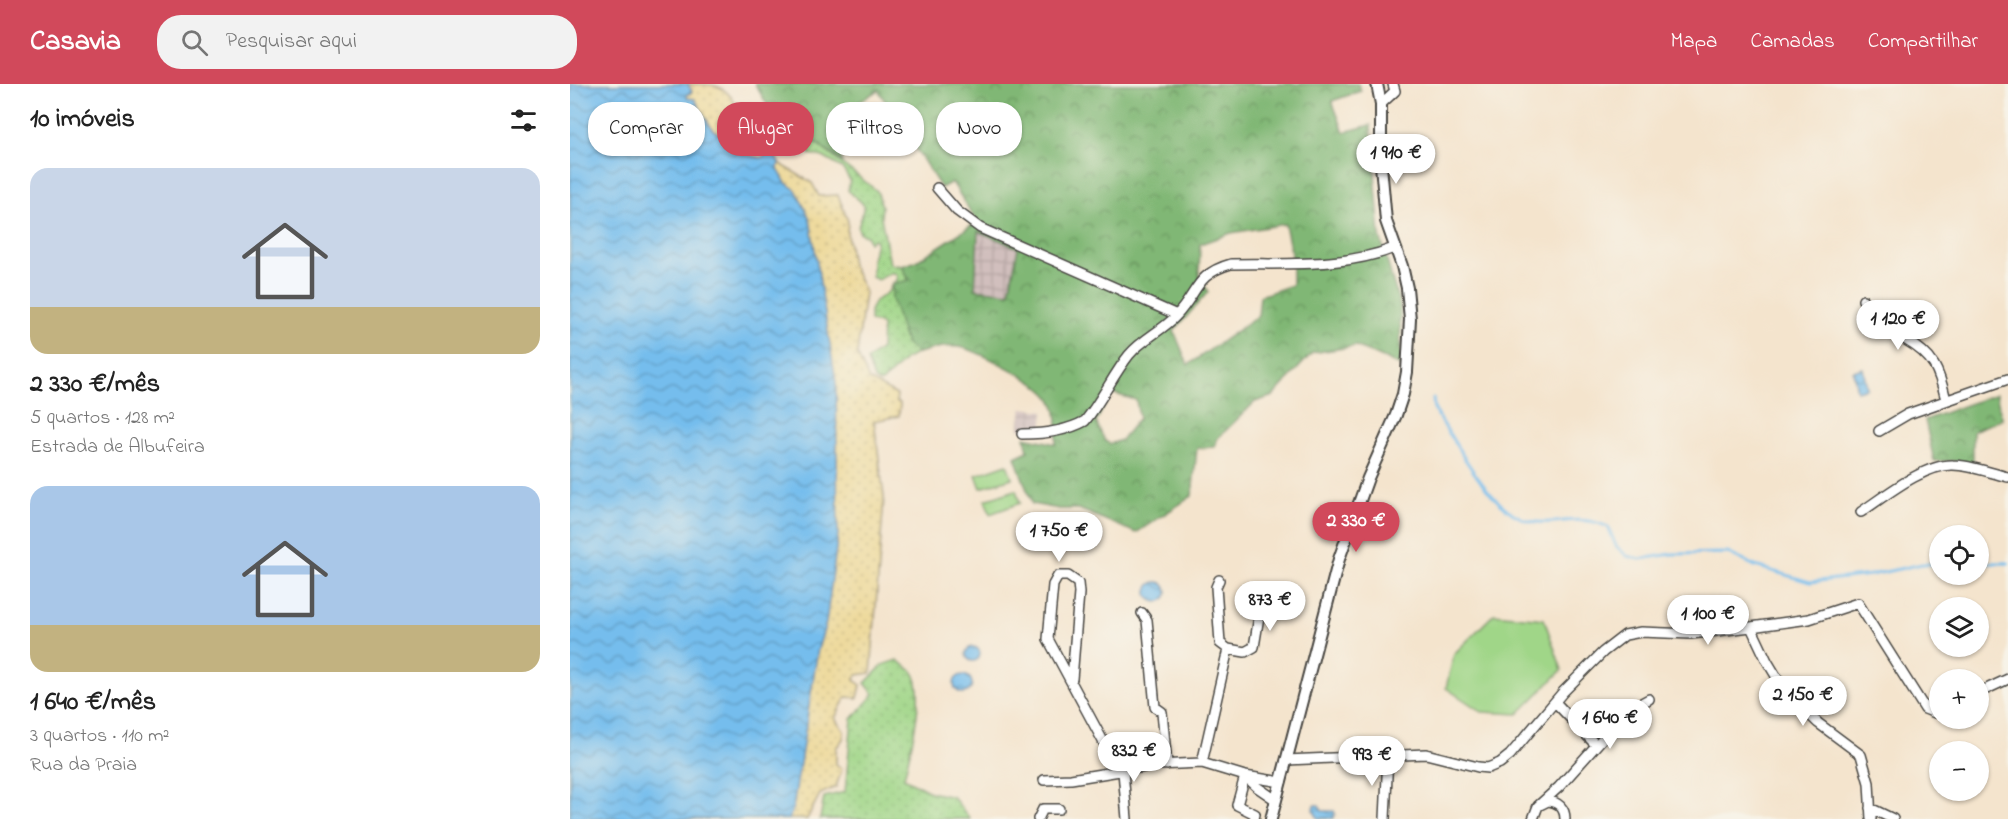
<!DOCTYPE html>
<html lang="pt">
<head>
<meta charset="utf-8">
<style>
  :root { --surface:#fff; --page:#f2f2f2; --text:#222; --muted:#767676; --accent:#d1495b }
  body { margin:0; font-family:"Indie Flower",sans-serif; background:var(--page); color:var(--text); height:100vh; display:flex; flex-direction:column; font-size:22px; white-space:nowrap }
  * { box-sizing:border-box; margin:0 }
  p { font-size:20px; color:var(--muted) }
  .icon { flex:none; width:33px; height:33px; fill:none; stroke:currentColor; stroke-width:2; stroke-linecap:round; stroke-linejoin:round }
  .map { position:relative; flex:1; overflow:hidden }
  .drawer { display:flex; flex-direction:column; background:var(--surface); width:570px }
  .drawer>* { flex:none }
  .banner { position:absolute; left:18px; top:18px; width:570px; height:54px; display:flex; gap:12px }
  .controls { position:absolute; left:1359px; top:441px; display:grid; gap:12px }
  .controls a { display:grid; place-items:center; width:60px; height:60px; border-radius:50%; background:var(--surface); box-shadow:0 2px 4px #0004; font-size:30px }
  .price { position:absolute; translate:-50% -51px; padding:0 14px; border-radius:21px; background:#fff; color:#222; font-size:20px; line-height:39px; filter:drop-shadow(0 2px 3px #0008) }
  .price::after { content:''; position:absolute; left:50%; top:36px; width:18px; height:14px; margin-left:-9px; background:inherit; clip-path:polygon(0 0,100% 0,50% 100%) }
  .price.on { background:var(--accent); color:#fff }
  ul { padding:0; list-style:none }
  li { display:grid; align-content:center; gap:12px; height:318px; padding:0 30px }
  li span { display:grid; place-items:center; height:186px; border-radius:18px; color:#555 }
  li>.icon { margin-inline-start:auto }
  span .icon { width:108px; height:108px; fill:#fffc; stroke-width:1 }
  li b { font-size:26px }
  h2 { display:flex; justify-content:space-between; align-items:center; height:72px; padding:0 30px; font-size:26px }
  .chip { padding:0 21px; border-radius:24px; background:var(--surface); box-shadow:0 2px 4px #0004; font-size:21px; line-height:54px }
  .chip.on { background:var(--accent); color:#fff }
  header { display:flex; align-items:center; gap:36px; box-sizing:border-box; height:84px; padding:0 30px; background:var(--accent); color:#fff }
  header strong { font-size:28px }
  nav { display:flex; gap:33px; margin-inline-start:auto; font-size:21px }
  .search { width:420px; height:54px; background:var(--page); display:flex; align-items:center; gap:15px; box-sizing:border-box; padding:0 21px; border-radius:24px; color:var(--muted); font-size:22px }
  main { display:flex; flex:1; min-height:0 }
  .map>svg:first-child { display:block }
</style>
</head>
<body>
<header>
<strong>Casavia</strong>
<div class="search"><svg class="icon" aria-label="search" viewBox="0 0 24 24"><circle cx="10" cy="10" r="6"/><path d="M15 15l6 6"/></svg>Pesquisar aqui</div>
<nav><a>Mapa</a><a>Camadas</a><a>Compartilhar</a></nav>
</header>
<main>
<section class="drawer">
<h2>10 imóveis<svg class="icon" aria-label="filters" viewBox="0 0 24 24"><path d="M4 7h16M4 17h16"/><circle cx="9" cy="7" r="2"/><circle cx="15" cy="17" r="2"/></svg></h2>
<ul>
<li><span style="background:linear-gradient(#c9d6e8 75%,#c2b280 0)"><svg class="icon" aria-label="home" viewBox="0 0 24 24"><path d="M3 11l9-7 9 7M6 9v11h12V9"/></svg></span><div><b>2 330 €/mês</b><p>5 quartos · 128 m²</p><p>Estrada de Albufeira</p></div></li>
<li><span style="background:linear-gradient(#a9c7e8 75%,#c2b280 0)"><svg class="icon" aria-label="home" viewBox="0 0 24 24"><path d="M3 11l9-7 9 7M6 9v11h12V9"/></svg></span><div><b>1 640 €/mês</b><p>3 quartos · 110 m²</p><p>Rua da Praia</p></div></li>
</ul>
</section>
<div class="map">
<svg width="1438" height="735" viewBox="0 0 1438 735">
  <defs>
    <pattern id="industrial-grid" width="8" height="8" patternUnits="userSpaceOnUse" patternTransform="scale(1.5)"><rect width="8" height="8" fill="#d1bfbd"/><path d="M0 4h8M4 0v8" fill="none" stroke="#b4a4a3"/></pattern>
    <pattern id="grass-dots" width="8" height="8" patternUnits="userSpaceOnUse" patternTransform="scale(1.5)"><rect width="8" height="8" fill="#a0d688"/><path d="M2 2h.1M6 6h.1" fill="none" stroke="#8ab876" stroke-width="1.8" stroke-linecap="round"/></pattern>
    <pattern id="forest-crowns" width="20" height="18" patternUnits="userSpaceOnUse" patternTransform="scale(1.5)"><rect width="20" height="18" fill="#80b774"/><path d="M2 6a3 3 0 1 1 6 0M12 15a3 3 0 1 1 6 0" fill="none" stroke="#69955f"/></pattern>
    <pattern id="sand-dots" width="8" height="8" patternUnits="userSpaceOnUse" patternTransform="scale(1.5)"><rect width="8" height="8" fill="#eeda9e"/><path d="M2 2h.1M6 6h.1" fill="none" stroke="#cb8" stroke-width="1.8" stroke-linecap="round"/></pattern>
    <pattern id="water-waves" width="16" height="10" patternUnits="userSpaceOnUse" patternTransform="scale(1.5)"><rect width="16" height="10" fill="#75bded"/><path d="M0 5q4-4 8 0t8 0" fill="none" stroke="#609ac0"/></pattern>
  </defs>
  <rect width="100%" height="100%" fill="#f7f3e8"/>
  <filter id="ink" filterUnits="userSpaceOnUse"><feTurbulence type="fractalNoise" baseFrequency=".0167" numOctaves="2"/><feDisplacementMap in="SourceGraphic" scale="12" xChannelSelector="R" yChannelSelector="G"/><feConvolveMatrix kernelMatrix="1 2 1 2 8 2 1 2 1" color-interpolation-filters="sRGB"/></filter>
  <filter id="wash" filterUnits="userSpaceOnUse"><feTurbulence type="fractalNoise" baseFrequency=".008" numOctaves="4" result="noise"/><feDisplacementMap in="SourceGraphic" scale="24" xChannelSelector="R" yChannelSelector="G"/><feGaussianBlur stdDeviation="1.35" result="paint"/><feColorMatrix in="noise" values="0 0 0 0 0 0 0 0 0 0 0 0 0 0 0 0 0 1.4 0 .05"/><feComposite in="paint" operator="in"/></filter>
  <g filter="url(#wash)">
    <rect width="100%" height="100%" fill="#f4e4cd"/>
    <path fill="url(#industrial-grid)" d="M407,147L448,164L440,209L405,206Z
      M452,324L474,327L472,345H449Z"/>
    <path fill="url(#grass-dots)" stroke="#66805a" stroke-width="1.5" d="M243,57L307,107L312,122L311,133L320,180L332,182L339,197L336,260L348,269L336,275L312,298H308L304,295L297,276L311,265L312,241L300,237V227L305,217L318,208L322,200L327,196V192L325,189H320L308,196L302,193V176L306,157L304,155L299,158L297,152L290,149L288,144L294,122C290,114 282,113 278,106L280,96L272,84L253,73L239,70V61Z
      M327,576C331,579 338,583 342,587C358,606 339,670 334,694L360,708L383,713L400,735H250L254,713L275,708L282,635L304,610L295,599L313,581Z"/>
    <path fill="url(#forest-crowns)" stroke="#567150" stroke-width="1.5" fill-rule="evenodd" d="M185,0H788L791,7L762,17L774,48L801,41L810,152L830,222L831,282L786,262L742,269L703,312L685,318L646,356L645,363L627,364L622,412L566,449L509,425H489L462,420L445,373L458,367L455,353L486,360C486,345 490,329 481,315C472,299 407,266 389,263C374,261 362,265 348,269L336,260L322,215V200L339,196L332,182L347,177L407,138L382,98L371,104L308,6L266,33L272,78L199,24ZM715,140L722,174V201L690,212L688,232L618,281L604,247L638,208L629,192L630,160L661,149ZM408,147L448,164L439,209L405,205ZM541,309L566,316L569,334L551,356L540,360L535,357L526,338Z
      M1426,310L1432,335L1403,347V380L1382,377H1364L1355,336Z"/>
    <path fill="url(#sand-dots)" stroke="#8c8264" stroke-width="1.5" d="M118,0C157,0 155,3 175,35L163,46L151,51L143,46L131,26L117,14V11L122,8Z
      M152,69L208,84L209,79L242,99L249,112L268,111L278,137L277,149L282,181L295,208L287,270L299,296L327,311L326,318L330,319L329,332L304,337L314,413L301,589L287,591L284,596L291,601L288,614L276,613L265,634L274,647L273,655L266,664V680L272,685L266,703L250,710L237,735H181Z"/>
    <path fill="#a0d688" stroke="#66805a" stroke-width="1.5" d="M437,380L442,394L411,404L406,391Z
      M446,406L450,419L420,430L415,416Z
      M924,530L974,535L992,586L948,630L912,628L876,604L884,570Z"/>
    <path fill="url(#water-waves)" stroke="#50748c" stroke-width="1.5" d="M0,0H118L122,8L117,11V14L125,15L139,40L143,46L151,51L161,65L168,69L191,74L199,68L204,70L209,79L208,85L216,99L226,106L240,135L266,298L268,450L256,539L248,565L223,724L219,735H0Z
      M1293,284L1297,304L1287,307L1283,287Z
      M577 508a10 10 0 1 1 20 0a10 10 0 1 1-20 0Z
      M396 570a7 7 0 1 1 14 0a7 7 0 1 1-14 0Z
      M384 600a9 9 0 1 1 18 0a9 9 0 1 1-18 0Z
      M745,721H749L752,727H764L765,729L764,734H748L743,726Z"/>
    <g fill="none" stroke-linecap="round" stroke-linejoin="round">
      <path stroke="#75bded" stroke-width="3" d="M863,314L864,325C885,357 923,435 966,438C992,440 1012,430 1038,443L1046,462L1057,472L1070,475L1102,470L1158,469L1185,482L1240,498L1301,491L1352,480H1370
        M1408,479H1438"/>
    </g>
  </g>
  <g filter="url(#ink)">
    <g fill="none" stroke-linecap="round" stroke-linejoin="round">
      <g stroke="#494743" stroke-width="12">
        <path id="minor" d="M811,20L825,7L823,0
          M367,104L387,127L410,144L607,231
          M1293,216C1297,223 1302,233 1308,239C1316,247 1327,250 1336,256C1364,272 1369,286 1376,316
          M1309,347L1338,330L1438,295
          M452,350C474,350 497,347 515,337C532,316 543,291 559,271C572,255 592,247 606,232C628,209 625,190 661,180C716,179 773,184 824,164
          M1291,428C1315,412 1354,380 1383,381C1401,381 1420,389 1438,393
          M572,529L577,536L585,623L592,628L597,681
          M1181,543L1197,577L1215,607L1248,639L1291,671L1299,699L1301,735
          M658,565L675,568L684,563L692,514L679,511
          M502,595L509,509L508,499L498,492H488L483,501L478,555L534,659L553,687L557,735
          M1408,609L1438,595
          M985,618L1026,661
          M716,676L856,670L908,683L918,684L930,679L940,671L993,608L1033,568L1055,551L1071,548L1121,550L1181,543L1239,535L1288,519L1355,625L1365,629L1370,627
          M545,678L547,675L578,680
          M632,679L658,565L650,559L646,503L649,496
          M675,692L667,721L685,730L684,735
          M675,692L687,703L706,716
          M474,696L501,695L586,681L632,679L675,692L711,698
          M968,722L989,703L1057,627L1079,615
          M1300,724L1323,735
          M468,735L473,725H489
          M815,735L818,671
          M963,735L968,722L978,717C988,718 995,724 995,735"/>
      </g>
      <g stroke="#494743" stroke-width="14">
        <path id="tertiary" d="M701,735L769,475L798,394L826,331L833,310L837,288L840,235L837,204L832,182L816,137L811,81V20L807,0"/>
      </g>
      <use href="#minor" stroke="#fff" stroke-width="9"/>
      <use href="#tertiary" stroke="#fff" stroke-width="10"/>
    </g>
  </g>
</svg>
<div class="controls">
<a><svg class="icon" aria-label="locate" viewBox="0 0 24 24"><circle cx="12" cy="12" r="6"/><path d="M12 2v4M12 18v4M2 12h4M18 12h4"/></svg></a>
<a><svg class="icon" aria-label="layers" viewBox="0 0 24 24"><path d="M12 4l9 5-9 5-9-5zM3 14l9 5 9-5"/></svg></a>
<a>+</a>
<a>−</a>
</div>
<b class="price" style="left:826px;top:101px">1 910 €</b>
<b class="price" style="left:1328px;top:267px">1 120 €</b>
<b class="price on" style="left:786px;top:469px">2 330 €</b>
<b class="price" style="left:489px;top:479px">1 750 €</b>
<b class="price" style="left:700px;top:548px">873 €</b>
<b class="price" style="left:1138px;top:562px">1 100 €</b>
<b class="price" style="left:1233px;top:643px">2 150 €</b>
<b class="price" style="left:1040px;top:666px">1 640 €</b>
<b class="price" style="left:564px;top:699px">832 €</b>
<b class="price" style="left:802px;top:703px">993 €</b>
<div class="banner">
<a class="chip">Comprar</a>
<a class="chip on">Alugar</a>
<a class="chip">Filtros</a>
<a class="chip">Novo</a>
</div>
</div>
</main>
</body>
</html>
